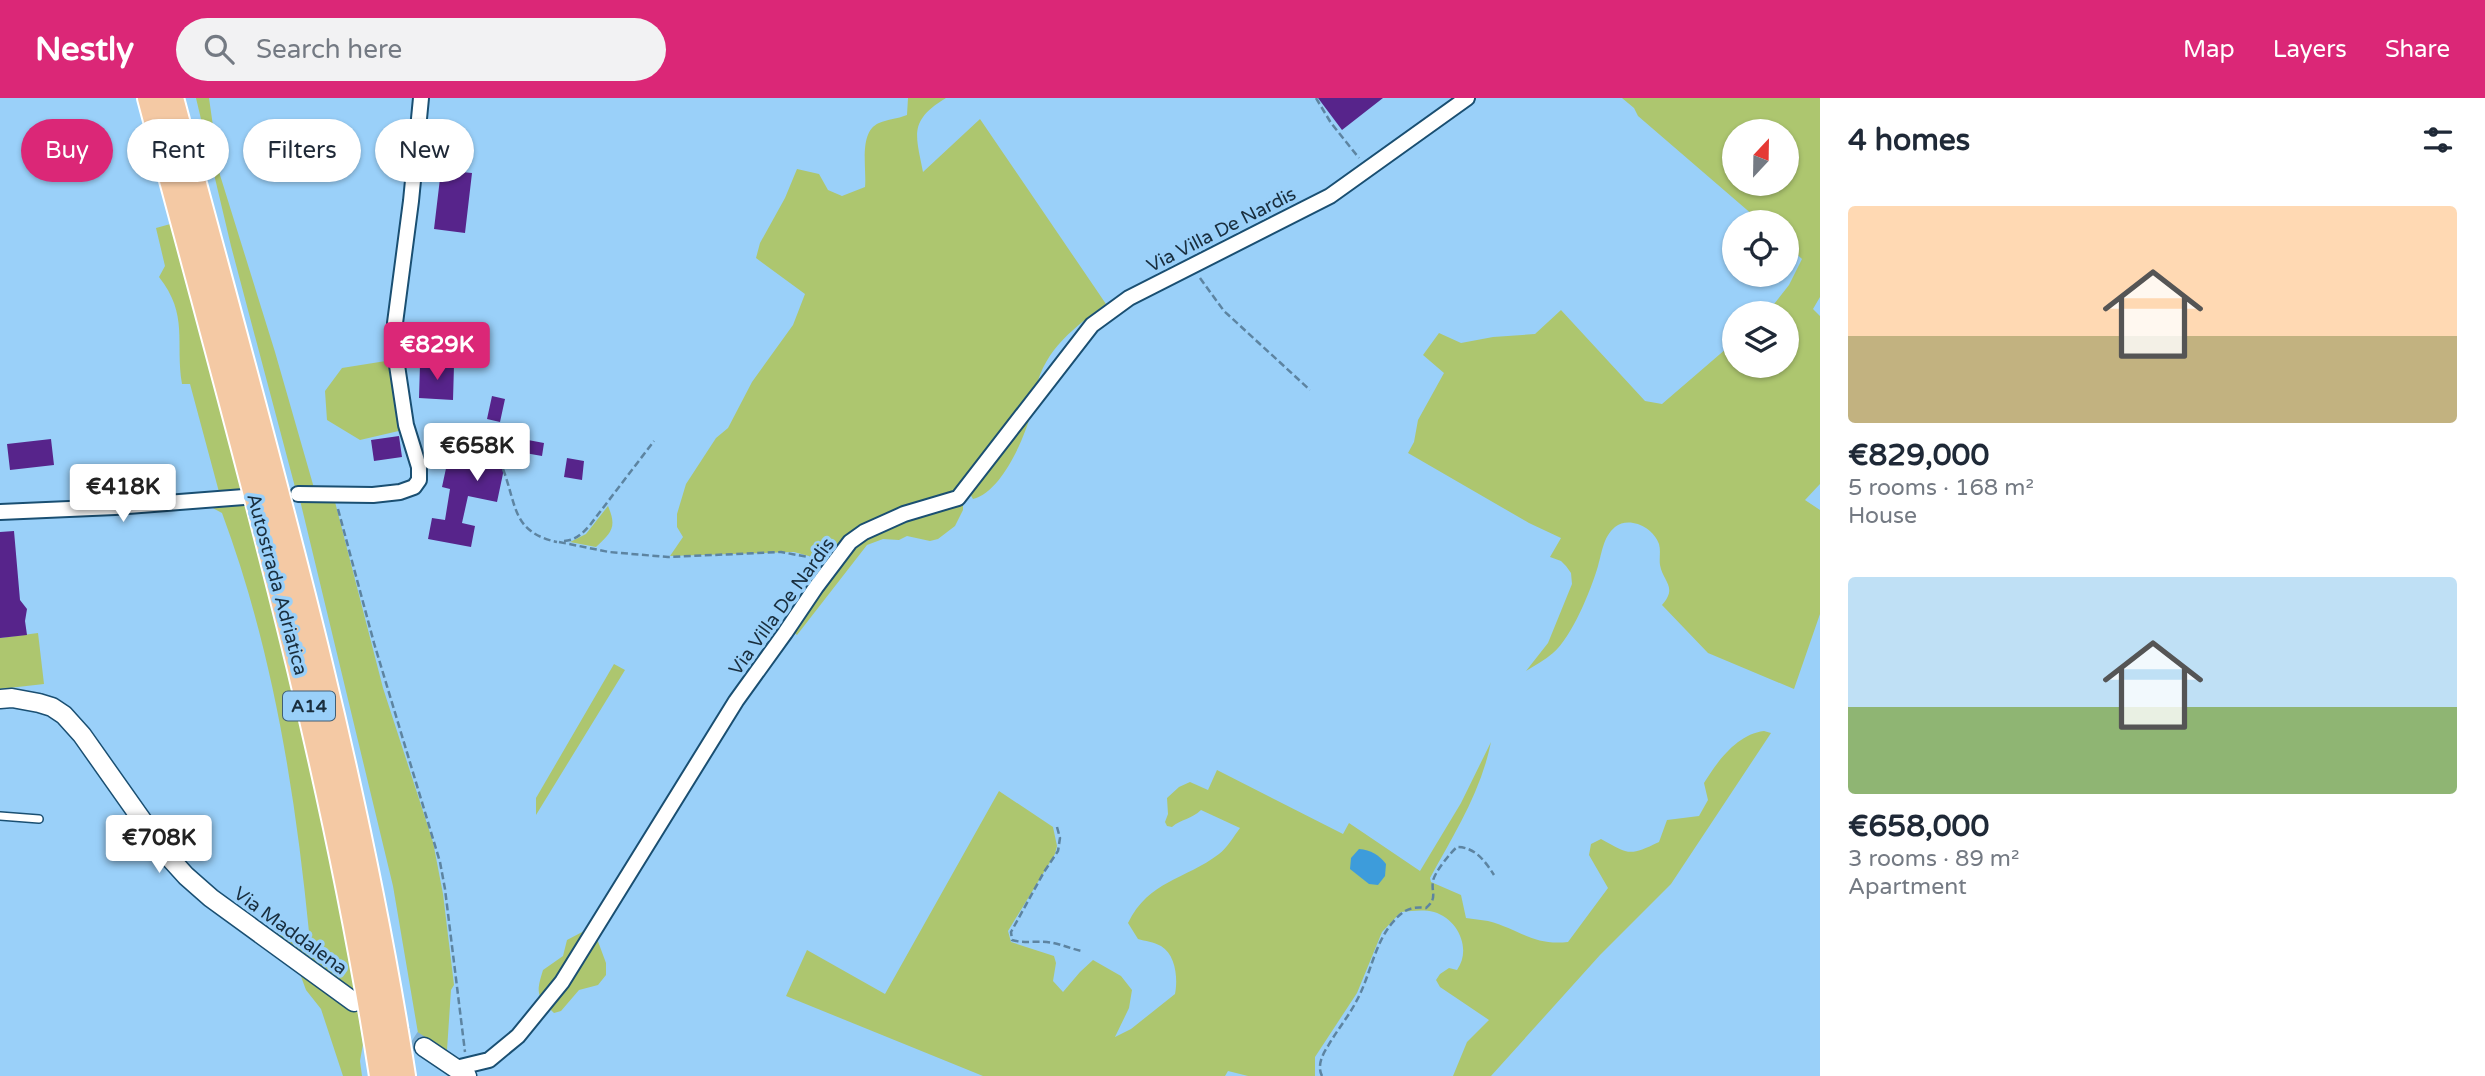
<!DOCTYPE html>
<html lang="en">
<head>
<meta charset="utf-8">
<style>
  :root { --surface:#fff; --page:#f2f2f3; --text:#1f2937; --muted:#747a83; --accent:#db2777 }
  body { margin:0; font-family:"Varela Round",sans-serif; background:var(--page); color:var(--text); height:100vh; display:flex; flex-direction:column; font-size:26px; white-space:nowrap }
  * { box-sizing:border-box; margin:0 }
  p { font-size:23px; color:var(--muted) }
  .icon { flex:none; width:38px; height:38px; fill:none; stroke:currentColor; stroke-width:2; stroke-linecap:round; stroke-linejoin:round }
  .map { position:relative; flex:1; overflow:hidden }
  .details { display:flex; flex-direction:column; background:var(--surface); width:665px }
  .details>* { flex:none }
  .top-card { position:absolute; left:21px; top:21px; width:665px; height:63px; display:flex; gap:14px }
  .needle { width:46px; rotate:22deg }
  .buttons { position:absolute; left:1722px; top:21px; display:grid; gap:14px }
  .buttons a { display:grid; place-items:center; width:77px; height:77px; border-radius:50%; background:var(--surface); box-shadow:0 2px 5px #0004; font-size:35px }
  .price { position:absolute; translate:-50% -60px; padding:0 16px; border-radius:7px; background:#fff; color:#222; font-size:23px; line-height:46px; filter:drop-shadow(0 2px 4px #0008) }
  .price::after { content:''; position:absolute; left:50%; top:42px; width:21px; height:16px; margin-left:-10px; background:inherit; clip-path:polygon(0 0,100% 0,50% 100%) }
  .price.on { background:var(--accent); color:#fff }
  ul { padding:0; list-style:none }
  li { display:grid; align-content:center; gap:14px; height:371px; padding:0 28px }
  li span { display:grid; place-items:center; height:217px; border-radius:7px; color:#555 }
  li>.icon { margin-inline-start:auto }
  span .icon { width:126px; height:126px; fill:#fffc; stroke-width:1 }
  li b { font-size:30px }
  h2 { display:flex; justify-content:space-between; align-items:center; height:84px; padding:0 28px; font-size:30px }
  .tag { padding:0 24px; border-radius:32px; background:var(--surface); box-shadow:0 2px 5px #0004; font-size:24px; line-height:63px }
  .tag.on { background:var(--accent); color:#fff }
  header { display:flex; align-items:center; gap:42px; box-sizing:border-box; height:98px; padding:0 35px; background:var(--accent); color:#fff }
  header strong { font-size:33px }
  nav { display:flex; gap:38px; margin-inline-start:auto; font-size:24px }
  .search { width:490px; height:63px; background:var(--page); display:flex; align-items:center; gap:18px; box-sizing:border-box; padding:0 24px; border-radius:38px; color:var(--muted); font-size:26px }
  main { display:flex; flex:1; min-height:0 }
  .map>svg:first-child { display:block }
</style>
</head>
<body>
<header>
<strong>Nestly</strong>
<div class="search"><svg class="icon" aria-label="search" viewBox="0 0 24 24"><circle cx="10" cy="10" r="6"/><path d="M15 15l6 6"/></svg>Search here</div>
<nav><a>Map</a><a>Layers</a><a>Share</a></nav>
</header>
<main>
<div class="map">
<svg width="1820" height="978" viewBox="0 0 1820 978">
  <rect width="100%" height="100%" fill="#9ad0f9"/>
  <path fill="#adc66f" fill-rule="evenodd" d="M196,0H209L220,77L275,254L314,390L295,389L231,148Z
    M908,0H946C908,23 916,37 923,74L980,21L1106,206C1075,229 1045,251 1036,290L955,392L938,401L900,411L831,464L794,454L670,458L683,439L677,429V416L686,386L716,340L728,330L752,284L793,227L805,196L756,160L760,145L785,100L797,71L819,76L828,92L842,98L865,89C867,71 858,34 879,25C888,21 897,21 907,17Z
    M1622,0H1820V199L1813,211L1820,218V386L1805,402L1820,412V516L1794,591L1708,555L1662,507C1678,489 1663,484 1660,467C1659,460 1661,453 1659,446C1653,429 1629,418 1615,429C1603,439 1602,455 1598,468C1591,492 1572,539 1553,555C1545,562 1535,567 1526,573L1548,545L1572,486L1571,475L1566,468L1561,463L1550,459L1561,440L1529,425L1408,355L1414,344L1418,322L1444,275L1423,257L1439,235L1461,245L1493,239L1535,236L1561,212L1645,303L1662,306L1734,244V268H1787V215H1767L1789,187L1802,161L1787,147V124H1761L1638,18L1634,10ZM1734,33H1787V86H1734Z
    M174,125L243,392L219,394L190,286H182C175,244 189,217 159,179L165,168L156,130Z
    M392,262L403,332L360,342L327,322L325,293L342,270Z
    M1032,312C1025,339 1002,394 973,401L969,394Z
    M299,398L334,400L383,590L433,744L443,796L454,887L451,892L447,952H444L422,942L418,935L393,788Z
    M245,404L314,678L358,903L209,792L203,782C222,796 282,847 302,843L309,834C295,692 272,549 222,415L207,407Z
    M963,404V412L955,428L938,441L930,443L907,438L899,442L883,441L867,447L797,537L792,533C810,507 827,477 848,452C873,424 928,414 963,404Z
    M608,408C617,429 612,434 596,449L570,444L586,436Z
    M38,535L44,586L0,591V540Z
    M614,566L625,572L536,717V700Z
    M1764,633L1771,635L1671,786L1600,857L1491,978H1453L1467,944L1489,922L1440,889L1436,882L1440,876L1449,870L1457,872C1472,851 1458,821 1434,814C1423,811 1412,813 1401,814L1382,834L1357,895L1315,959V978H1248L1228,973L1225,978H983L786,898L807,852L885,896L999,693L1053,729L1057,748L1055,756L1008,833L1011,844L1054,858L1056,865L1053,883L1063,894L1080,874L1093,862L1121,878L1132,892L1129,910L1115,939L1131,931L1175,896C1178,881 1176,857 1161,848C1154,844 1145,843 1138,841L1128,825C1149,782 1185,782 1219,756C1227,750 1234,738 1240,730L1201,712C1192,721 1181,721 1172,729L1167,728L1165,724L1168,716L1167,700L1179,689L1190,684L1208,692L1217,672L1343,736L1349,725L1420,773L1461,705L1491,644C1481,694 1454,736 1430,780L1431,784L1461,797L1466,820C1473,821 1481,822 1488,823C1519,831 1533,848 1568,844L1608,790L1589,757L1591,746L1601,741C1629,756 1628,759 1659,744L1667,722L1699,718L1708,702L1704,685C1717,664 1737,636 1764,633Z
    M586,832L596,838L606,865V877L598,887L579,892L561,913L554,915C536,898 536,895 543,872L563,858L567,842Z
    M299,873L358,914L363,946L360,963L362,978H343L321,911L306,892Z"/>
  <path fill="#3d9cdb" d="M1359,751C1371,752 1379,757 1386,766L1385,778L1378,787L1369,786L1350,771L1351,760Z"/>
  <path fill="#57248b" d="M1318,0H1383L1342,32Z
    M441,72L472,75L465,135L434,131Z
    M420,266L454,267L453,302L419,300Z
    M492,298L505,301L500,324L487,321Z
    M489,326L513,332L512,339L544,345L542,358L508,352L497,404L468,398L462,425L475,428L471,449L428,441L432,420L445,422L450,391L442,389L448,361L479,367Z
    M399,338L402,359L374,363L371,342Z
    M51,341L54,367L10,372L7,346Z
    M567,360L584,363L582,382L564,379Z
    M14,433L20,502L27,511L25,523L27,537L0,540V434Z"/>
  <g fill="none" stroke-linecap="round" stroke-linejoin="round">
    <path stroke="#80b0d4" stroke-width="18" stroke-dasharray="18 9" stroke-linecap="butt" d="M390,927L424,949"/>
    <g stroke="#1a4f72" stroke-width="10">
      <path id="service" d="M0,718L39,721"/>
    </g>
    <g stroke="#1a4f72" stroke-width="18">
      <path id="minor" d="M298,396L373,397L400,394L414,389L419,382V369L406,327L395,254V225L411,103L421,0
        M0,414L115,409L244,399
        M456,970L489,962L518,938L562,884L736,603L785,535L816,489L850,444L864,434L904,416L958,400L1092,227L1129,200L1330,98L1467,0"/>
    </g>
    <g stroke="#1a4f72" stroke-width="21">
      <path id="tertiary" d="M0,601L12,600L39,605L52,609L64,617L82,637L166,756L186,778L211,800L354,904
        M424,949L467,978"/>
    </g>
    <g stroke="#fff" stroke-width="28">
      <path id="motorway" d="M150,0C236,324 331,646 382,978
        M171,0C257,324 352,646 403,978"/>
    </g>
    <path stroke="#5d84a1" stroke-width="2.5" stroke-dasharray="7 3.5" stroke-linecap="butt" d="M1316,0L1331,25L1359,60
      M1200,180L1224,213L1310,292
      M503,371C517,408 512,434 557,444
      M338,411L374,545L440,764L445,791L465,954
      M564,443C576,442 582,436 590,427L654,343
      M559,444L609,454L668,459L781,454L819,461
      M1057,729L1060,740L1058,753L1044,774L1011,834L1012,842C1025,846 1040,842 1053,845C1063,847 1072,851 1082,853
      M1322,978C1317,968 1322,957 1328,948C1337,932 1349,918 1357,902C1371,876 1374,846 1393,824C1403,812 1411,808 1426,810C1438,800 1431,795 1433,783C1434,775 1451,754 1457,749C1475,749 1485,763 1494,777"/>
    <use href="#service" stroke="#fff" stroke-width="7"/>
    <use href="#minor" stroke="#fff" stroke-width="14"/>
    <use href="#tertiary" stroke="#fff" stroke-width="18"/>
    <use href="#motorway" stroke="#f4c9a4" stroke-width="24"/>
  </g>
  <g text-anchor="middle" stroke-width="7" stroke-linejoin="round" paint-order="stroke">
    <rect fill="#9ad0f9" stroke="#405f76" stroke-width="2" x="283" y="593.5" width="52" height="29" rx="5"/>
    <g font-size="18" font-weight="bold" fill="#192e3e">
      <text x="309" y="614">A14</text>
    </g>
    <g font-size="19" fill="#192e3e" stroke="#9ad0f9">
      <text transform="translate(1221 131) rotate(-27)" y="7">Via Villa De Nardis</text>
      <text transform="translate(278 486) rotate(75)" y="7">Autostrada Adriatica</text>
      <text transform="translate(781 508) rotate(-54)" y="7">Via Villa De Nardis</text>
      <text transform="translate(291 832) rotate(36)" y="7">Via Maddalena</text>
    </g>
  </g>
</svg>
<div class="buttons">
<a><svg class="needle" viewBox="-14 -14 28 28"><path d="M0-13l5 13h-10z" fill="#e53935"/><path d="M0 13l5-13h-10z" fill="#747a83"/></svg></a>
<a><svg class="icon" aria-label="locate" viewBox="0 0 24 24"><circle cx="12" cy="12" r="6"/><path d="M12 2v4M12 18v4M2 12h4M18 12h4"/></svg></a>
<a><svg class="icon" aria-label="layers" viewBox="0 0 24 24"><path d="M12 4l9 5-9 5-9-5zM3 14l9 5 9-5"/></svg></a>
</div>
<b class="price on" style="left:437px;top:284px">€829K</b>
<b class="price" style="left:477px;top:385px">€658K</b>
<b class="price" style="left:123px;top:426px">€418K</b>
<b class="price" style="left:159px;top:777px">€708K</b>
<div class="top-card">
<a class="tag on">Buy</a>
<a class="tag">Rent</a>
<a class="tag">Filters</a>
<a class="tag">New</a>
</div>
</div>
<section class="details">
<h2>4 homes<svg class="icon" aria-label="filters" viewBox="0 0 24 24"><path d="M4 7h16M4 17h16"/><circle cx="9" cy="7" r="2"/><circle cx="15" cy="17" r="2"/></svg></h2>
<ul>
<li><span style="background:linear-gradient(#ffd9b3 60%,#c2b280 0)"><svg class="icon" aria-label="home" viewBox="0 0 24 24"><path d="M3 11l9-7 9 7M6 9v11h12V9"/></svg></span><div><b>€829,000</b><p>5 rooms · 168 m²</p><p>House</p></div></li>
<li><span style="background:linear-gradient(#bfe0f5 60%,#8fb573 0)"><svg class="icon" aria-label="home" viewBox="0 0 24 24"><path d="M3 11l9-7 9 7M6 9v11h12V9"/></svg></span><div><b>€658,000</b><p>3 rooms · 89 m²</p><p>Apartment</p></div></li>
</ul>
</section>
</main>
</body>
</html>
